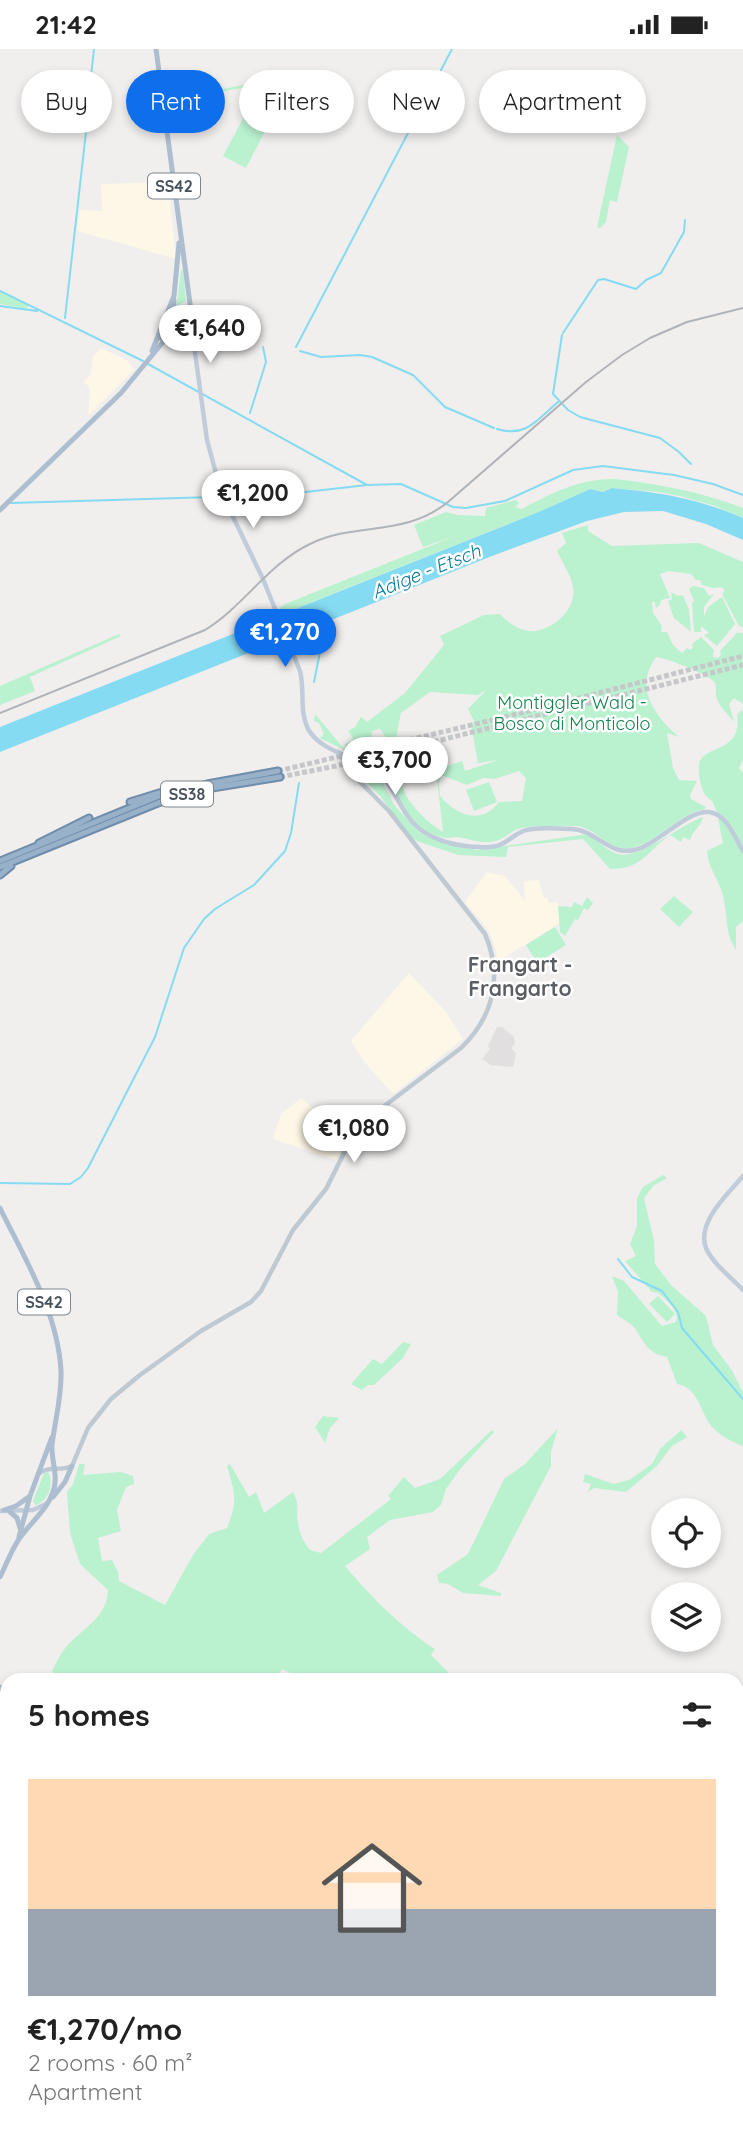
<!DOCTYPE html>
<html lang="en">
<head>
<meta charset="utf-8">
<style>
  :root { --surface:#fff; --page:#f2f2f2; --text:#222; --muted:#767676; --line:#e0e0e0; --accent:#0e6fec }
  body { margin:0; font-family:Quicksand,sans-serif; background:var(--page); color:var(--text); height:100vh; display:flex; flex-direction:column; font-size:26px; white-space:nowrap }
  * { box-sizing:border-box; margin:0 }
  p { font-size:23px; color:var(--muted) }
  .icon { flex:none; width:38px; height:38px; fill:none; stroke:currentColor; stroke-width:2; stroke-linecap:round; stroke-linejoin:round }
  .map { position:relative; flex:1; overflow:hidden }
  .sheet { position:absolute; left:0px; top:1624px; width:744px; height:469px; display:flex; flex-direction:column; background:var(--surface); border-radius:21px 21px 0 0; box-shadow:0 4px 10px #0003 }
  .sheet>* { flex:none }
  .hud { position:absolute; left:21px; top:21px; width:702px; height:63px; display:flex; gap:14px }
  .controls { position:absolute; left:651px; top:1449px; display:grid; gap:14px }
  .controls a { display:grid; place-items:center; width:70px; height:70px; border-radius:50%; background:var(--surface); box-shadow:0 4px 10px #0003; font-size:35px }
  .price { position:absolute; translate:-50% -60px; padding:0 16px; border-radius:24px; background:#fff; color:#222; font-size:23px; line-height:46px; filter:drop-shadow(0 2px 4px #0008) }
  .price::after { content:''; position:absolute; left:50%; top:42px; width:21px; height:16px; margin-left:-10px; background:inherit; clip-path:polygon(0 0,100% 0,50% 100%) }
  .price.selected { background:var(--accent); color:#fff }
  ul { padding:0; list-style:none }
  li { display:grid; align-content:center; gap:14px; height:371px; padding:0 28px }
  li+li { border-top:2px solid var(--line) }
  li span { display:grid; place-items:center; height:217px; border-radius:0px; color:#555 }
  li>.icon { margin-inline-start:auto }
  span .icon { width:126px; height:126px; fill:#fffc; stroke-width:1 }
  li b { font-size:30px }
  h2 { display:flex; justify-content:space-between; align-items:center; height:84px; padding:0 28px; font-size:30px }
  .pill { padding:0 24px; border-radius:32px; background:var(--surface); box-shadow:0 4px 10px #0003; font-size:24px; line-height:63px }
  .pill.selected { background:var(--accent); color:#fff }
  .status { display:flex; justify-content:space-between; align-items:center; height:49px; padding:0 35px; background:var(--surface); direction:ltr }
  .status svg { height:19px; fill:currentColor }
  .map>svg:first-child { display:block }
</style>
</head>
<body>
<div class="status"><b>21:42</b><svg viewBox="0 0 49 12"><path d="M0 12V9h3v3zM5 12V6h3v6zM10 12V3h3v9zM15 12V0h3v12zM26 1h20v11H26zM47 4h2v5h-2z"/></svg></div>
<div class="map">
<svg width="743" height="2093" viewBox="0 0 743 2093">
  <rect width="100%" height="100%" fill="#f1eeee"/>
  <path fill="#fdf7e7" d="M168,133L176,210L77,182L80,161L102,162L101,135Z
    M101,299L128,312L134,321L88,367L90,339L84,333L91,325L93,307Z
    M487,823L505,827L525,852L524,832L539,831L544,849H548V854L558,853L560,874L497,913L496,901L489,882L465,853Z
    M409,924L446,963L463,990L393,1045L366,1015L351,992Z
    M301,1049L348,1087L336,1111L273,1090L281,1065Z"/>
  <path fill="#e2dfe0" d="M497,978H502L514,988L515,995L511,999L516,1004L513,1018L491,1016L482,1010L490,1000L488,997Z"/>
  <path fill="#baf2d0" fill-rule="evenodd" d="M262,32L264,36L276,40L278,36L287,40L246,119L223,107L259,40C242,35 227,45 209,43Z
    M617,86L629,98L617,153L610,151L606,173L600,179L597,178Z
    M181,221H183L186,252L180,255L176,261Z
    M0,242L28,256L27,260L0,255Z
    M615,430C660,435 701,443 743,459V469L715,457L680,447L658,443L612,439L603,443L590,440L541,462L282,565L280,559L285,555L455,487L423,498L414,476L446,463L458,466L485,467L486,459L516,451L519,454L515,458L522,460C553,443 579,430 615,430Z
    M588,476V482L612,497L699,494L743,513V578L739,577L722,545L725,541L721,538L713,539L702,536L700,531H696L691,525L669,522L660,525L670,549L661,551L660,556L656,559L655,553H652L653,564L662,577L661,583H667L673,596L682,604L687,599L690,601L693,598L692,595L701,588L714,601L713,608L718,609L721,606L720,602L737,584H743V655L734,649L729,655L734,673C728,665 717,656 716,646C715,640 718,635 712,631C704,624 666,609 656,608C634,639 654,666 679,688L667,684L673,719L679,731L697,732L690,746L691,750L706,758L705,760C679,765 660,791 635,798C609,806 599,779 576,777C565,777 526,776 518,780C504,786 502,794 484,793C475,793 466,789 457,788C454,788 450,789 447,789C415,787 398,751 388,726C384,717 379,712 377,702L380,701L387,690L380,680L372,682L370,695L376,711L370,714L320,689L324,685L319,674L314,672L315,665L346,702L345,695L352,692L353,689L348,682L355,678L361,668L367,673L405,644L444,596L440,587L484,566L500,565C507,573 521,583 533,582C554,581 577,559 573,538C571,526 562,513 557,502L566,494L562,484ZM486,641L468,660L474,672L471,676L478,714L498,711L465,722L462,712L436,721L443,783C396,753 389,715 401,664L430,643L478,646ZM519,722L526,729L522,752L499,753C481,777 456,766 440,747L439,734L441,726L467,736L483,729L495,730Z
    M693,537L704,539L709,547L714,545L704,558V567L709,557L722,548L735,575L717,597L704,586L709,584L701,577V583H694L692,554L694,552L689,540Z
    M671,543L678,547L683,546L689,561L691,583L674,569L668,552L672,550Z
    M130,583L30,628L35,642L0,656V637L119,585L121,587Z
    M741,661L743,663V711L739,719L743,724V872L736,878V901C724,883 728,863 722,843C717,828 708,818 707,802L723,794C720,782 719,767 714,756C711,749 712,753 707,748C701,742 698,725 699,716C701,695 743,706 737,666Z
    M365,721L372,722L380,729L394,756L420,784L441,793L477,801L588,785C597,791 605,800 615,804C635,814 680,776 703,768C701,778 692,782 690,791L683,788L681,793L670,786C647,802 643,820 610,820L583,790L508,798L506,808L458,806L417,792L411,788L380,747L362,729Z
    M489,733L497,753L474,762L466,741Z
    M674,847L693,863L679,878L660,860Z
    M587,848L593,854L588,861L584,859L578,871L575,870L565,887L560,883L558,857L572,858L574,853L582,857Z
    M555,878L566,896L537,914L526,896Z
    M663,1126L667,1129L654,1136L644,1149L654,1192L655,1215L671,1236L706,1267L713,1296L731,1320L743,1343V1397C733,1393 722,1388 714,1380C700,1366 700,1339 677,1335L667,1308C649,1305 645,1295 636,1281C633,1275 623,1271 617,1266L618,1243L612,1227L624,1232L662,1277L676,1273L677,1267L673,1258L659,1244L652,1243L625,1212L636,1207L630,1195L637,1177V1149L643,1138Z
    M658,1247L675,1265L667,1273L649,1255Z
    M403,1293L411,1295L402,1310L374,1336H368L362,1341L351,1335L373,1310L382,1315Z
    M323,1367L339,1369L330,1379L325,1394L315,1378Z
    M558,1379L551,1403V1417L496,1522L478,1536L501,1544V1547L463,1544L448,1535L439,1534L437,1526L468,1505L504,1430L525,1415Z
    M492,1381L494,1383L461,1419L446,1440L441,1456L433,1463L390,1471L367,1488L370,1500L345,1517C370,1547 402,1579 435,1600L431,1606L451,1626L470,1631H296L292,1625L282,1620L278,1627L281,1631H58L52,1622C55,1616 59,1608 63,1602C79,1580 107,1571 108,1541L80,1515L70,1484L67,1443L73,1435L79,1415H85L83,1426L121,1423L133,1427L134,1435L126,1438L117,1461L121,1482L98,1489L102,1512L112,1511L118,1523L119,1532L165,1556L193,1506L209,1485L227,1479C238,1452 235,1444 227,1417L230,1415L249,1448L256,1443L264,1464L293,1443C301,1459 295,1459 298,1473C299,1484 303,1492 310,1501L321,1504L391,1450L388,1447L404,1428L415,1439L440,1430Z
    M681,1381L687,1388L672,1397L657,1417L626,1443L594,1439L588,1443L591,1435L583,1433L585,1425L614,1435L629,1431L652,1415L660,1400Z
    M48,1423C55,1435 48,1453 35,1456L33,1452L44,1424Z
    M81,2086H262L264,2093H89Z"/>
  <path fill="#85dbf1" d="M612,439C659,443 700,450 743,469V491L706,475L663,462L624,463L587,472L492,507L0,703V678L541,462L590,440L603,443Z"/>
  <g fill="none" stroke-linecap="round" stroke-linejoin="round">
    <path stroke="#85dbf1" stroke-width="2" d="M87,64L94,0
      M0,242L143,312
      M0,257L37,262
      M65,269L87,74
      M563,284L598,231L604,230L636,240L646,231L661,224L684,183L685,171
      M562,286L553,345L568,361L580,368L660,389L679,403L691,415
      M296,298L452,0
      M300,302L321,308L360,306L372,308L413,326L445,358L494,379
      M148,315L367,436
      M250,364L266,313L263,298
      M497,380C526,389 537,371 558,353
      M11,454L279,446L367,436L401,435L453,458L466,459L505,452L573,421L603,417L674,426L713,435L743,446
      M314,633L326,573
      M0,1134L70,1135L81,1128L88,1119L155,988L184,899L204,870L215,860L254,836L285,802L291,784L299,734
      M618,1210L632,1228L662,1242L678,1263L682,1279L743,1350
      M0,2044L7,2055
      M28,2086V2093"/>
    <path stroke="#c6c7ca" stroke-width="5" stroke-dasharray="5 2.5" stroke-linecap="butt" d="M278,722L501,669L743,607
      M280,728L336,717L743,616"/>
    <g stroke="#6e8cac" stroke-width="9">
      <path id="trunk" d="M130,753L172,740H179
        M39,794L89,769
        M0,812L159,747L207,735L278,722
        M0,818L158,754L212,739L280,728
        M0,826L11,817"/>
    </g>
    <path stroke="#bec9d2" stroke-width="4.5" d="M357,729L359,713
      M38,1425C49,1416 60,1423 72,1417L88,1379L111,1350L140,1326L201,1282L251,1253L261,1242L293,1181L326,1140L350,1092L360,1079L375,1064L461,999C494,967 503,927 485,885L389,762L360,733L338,703"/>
    <path stroke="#c0ccd9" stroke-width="4.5" d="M189,274L193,289L207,391L221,443L263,530L300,622C305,641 299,662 308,680C322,704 354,706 375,721C397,737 400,768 424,783C438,793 463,798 480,798C505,800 504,791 523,782C537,777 557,780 571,780C595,780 609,807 634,801C658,796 686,761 709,763C727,765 735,789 743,802
      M181,280L192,292
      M743,1127C729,1144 696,1173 706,1199C713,1215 731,1228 743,1241
      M0,1462L33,1461L48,1454"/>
    <path stroke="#acbecf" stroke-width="5" d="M156,0L191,262L186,278L178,280L173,274
      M161,289L173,274L174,251
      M152,302L174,247L179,194
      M0,461L121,344L163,293L178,280
      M0,1159C25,1210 58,1264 61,1322C62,1347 55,1371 52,1396C51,1412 59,1427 53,1443C47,1461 30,1474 19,1490C11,1502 6,1516 0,1528
      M53,1448L65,1433L72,1417
      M4,1461L16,1457L30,1447
      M9,1462L17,1469L20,1479
      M19,1488L30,1447L52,1388
      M0,1638L4,1658L0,1697"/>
    <use href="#trunk" stroke="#98b0c8" stroke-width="5"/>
    <path stroke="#b0b4b9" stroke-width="2" d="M0,664L205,581C244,557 268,515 310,495C357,472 403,489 448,453L586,333L622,306L650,289L687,273L743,259"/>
  </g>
  <g text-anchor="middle" stroke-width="5" stroke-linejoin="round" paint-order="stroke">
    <g fill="#fff" stroke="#7d868e" stroke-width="2">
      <rect x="148" y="124.5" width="52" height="25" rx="5"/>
      <rect x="161" y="732.5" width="52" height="25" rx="5"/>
      <rect x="18" y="1240.5" width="52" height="25" rx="5"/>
    </g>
    <g font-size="16" font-weight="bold" fill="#45525d">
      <text x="174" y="143">SS42</text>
      <text x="187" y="751">SS38</text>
      <text x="44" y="1259">SS42</text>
    </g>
    <g font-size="18" fill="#11834a" stroke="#fff">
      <text x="572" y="660">Montiggler Wald -<tspan x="572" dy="21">Bosco di Monticolo</tspan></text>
    </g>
    <g font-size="19" font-style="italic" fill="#067b9a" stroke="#fff">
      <text transform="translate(426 522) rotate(-22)" y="7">Adige - Etsch</text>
    </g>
    <g font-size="21" font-weight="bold" fill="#5b5f64" stroke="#fff">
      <text x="520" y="923">Frangart -<tspan x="520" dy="24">Frangarto</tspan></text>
    </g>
  </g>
</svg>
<div class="controls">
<a><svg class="icon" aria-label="locate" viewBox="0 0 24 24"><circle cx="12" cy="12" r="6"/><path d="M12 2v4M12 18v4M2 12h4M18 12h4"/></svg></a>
<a><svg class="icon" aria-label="layers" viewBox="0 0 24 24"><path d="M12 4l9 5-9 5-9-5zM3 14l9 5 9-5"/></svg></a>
</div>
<b class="price" style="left:210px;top:316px">€1,640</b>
<b class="price" style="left:253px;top:481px">€1,200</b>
<b class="price selected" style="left:285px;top:620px">€1,270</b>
<b class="price" style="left:395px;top:748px">€3,700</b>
<b class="price" style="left:354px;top:1116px">€1,080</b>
<div class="hud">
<a class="pill">Buy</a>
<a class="pill selected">Rent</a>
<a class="pill">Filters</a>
<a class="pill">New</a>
<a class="pill">Apartment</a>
</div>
<section class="sheet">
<h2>5 homes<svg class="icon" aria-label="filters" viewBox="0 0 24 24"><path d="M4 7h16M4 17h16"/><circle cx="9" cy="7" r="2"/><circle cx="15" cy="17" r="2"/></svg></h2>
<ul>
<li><span style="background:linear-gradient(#ffd9b3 60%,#9aa5b1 0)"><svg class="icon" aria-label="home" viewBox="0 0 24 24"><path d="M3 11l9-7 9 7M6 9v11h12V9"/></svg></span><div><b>€1,270/mo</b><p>2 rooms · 60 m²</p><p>Apartment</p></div></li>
</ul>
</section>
</div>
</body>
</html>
